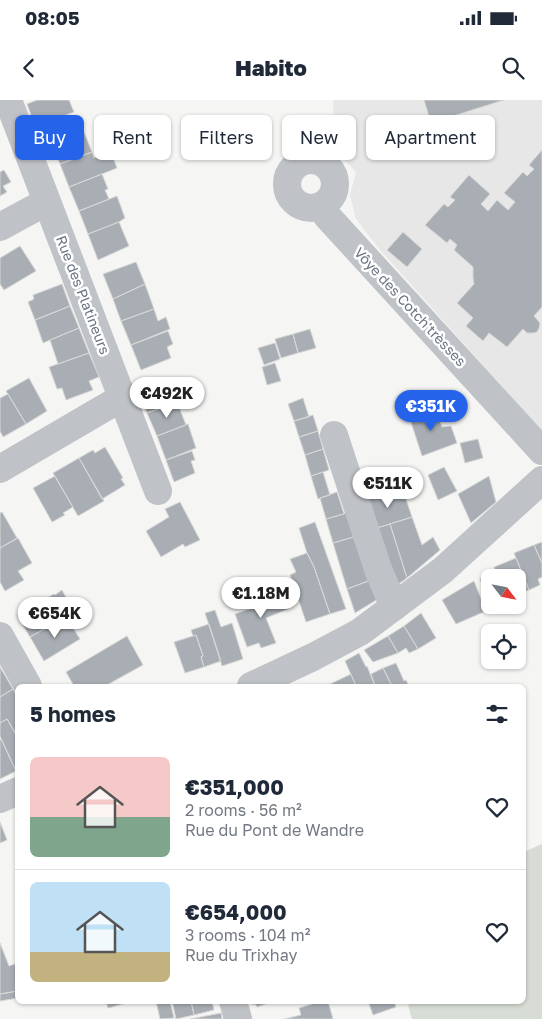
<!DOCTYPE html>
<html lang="en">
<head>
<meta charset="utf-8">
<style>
  :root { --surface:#fff; --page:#f2f2f3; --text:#1f2937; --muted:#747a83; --line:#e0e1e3; --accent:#2563eb }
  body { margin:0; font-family:"Golos Text",sans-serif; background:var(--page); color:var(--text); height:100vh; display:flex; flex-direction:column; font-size:19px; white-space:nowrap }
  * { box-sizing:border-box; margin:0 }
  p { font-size:16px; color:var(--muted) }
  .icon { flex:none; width:28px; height:28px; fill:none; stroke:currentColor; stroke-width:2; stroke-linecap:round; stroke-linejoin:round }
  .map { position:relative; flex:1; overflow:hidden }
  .side { position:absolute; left:15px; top:584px; width:511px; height:320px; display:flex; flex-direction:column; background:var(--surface); border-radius:8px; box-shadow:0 1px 4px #0004 }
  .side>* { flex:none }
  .guide { position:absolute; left:15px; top:15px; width:512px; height:45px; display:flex; gap:10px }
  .needle { width:32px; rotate:122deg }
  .fabs { position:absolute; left:481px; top:469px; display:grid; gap:10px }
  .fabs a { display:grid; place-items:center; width:45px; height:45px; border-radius:8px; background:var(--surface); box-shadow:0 1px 4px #0004; font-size:25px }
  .price { position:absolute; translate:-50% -42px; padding:0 11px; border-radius:18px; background:#fff; color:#222; font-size:16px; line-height:32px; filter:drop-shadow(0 1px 2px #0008) }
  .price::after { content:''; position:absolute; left:50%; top:30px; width:15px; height:11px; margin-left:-8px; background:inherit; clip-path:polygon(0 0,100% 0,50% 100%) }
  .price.on { background:var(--accent); color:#fff }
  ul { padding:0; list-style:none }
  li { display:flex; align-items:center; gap:15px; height:125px; padding:0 15px }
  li+li { border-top:1px solid var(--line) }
  li span { display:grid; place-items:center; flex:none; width:140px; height:100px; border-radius:8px; color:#555 }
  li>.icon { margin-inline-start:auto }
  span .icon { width:60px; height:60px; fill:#fffc; stroke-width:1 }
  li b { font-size:21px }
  h2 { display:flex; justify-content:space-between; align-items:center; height:60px; padding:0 15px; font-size:21px }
  .chip { padding:0 18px; border-radius:8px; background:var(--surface); box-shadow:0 1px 4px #0004; font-size:18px; line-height:45px }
  .chip.on { background:var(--accent); color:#fff }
  .status { display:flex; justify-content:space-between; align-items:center; height:35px; padding:0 25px; background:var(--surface); direction:ltr }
  .status svg { height:14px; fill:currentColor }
  header { display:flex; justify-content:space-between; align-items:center; height:65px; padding:0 15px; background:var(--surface); font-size:22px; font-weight:800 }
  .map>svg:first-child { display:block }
</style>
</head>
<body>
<div class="status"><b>08:05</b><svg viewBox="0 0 49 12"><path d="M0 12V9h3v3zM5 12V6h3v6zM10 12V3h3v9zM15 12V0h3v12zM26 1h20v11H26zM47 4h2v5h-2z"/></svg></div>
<header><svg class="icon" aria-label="back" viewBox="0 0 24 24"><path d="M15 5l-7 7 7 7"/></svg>Habito<svg class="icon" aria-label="search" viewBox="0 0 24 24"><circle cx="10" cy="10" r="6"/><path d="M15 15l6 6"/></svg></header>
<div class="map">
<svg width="542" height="919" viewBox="0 0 542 919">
  <rect width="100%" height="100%" fill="#f5f6f3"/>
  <path fill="#e6e7e6" d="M333,0H542V331L380,150L356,119L350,95L356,72L335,49Z"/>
  <path fill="#d7dcd4" d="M542,744V919H412L408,905L419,901H524V752Z"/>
  <path fill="#a8aeb4" stroke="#d7d7d5" d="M37,0H69L74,12L66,15V16L36,29L27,4Z
    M424,0H504L431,23Z
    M82,27L92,52L60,64L50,39Z
    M110,50L117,68L69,87L60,64L92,52L94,58Z
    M542,50V207L534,216L540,223L539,228L537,232L533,233H527L523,229L507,247L489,233L483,241L466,226L473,218L457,203L474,184L473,178V167L454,150L457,145L450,139L447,143L425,125L444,104L448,107L455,100L450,97L469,75L490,94L481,104L488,111L497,100L508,110L515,102L504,93L523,72L527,76L534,69L529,65Z
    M4,70L11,82L3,86L7,92L0,96V72Z
    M102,74L108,89L105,90L109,99L79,111L69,87Z
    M117,96L125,118L119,122L88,134L79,111Z
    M119,122L129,146L98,160L88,134Z
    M403,132L422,149L407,167L387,150Z
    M20,146L36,171L4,190L0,184V158Z
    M136,162L145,184L113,199L103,174Z
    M62,184L70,206L35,220L28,202L34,199L33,195Z
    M145,184L154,209L121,221L113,199Z
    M70,206L79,228L43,243L35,220Z
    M154,209L158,221L166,217L170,229L131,245L121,221Z
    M79,228L89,253L58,264L50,240Z
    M310,229L316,248L298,253L293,234Z
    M168,231L173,244L167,247L171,258L141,270L131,245Z
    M293,234L298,253L281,258L275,239Z
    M275,243L280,259L264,265L258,248Z
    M89,253L99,277L89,281L93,290L66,300L62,288L57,289L49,267Z
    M275,263L281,281L267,285L262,267Z
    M169,277L179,302L147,313L138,289Z
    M29,278L47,311L26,324L6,291Z
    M8,294L26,324L3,337L0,331V298Z
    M303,298L309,317L294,321L288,304Z
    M177,302L186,325L157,336L147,313Z
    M434,306L442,327L451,326L457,343L422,356L409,316Z
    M313,315L318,331L299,337L294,321Z
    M188,324L196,348L166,360L157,336Z
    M318,331L323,349L305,355L299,337Z
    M478,339L483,358L465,363L460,343Z
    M105,347L123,378L121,379L125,385L102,399L79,358L93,350L95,353Z
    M323,349L329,370L311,376L305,355Z
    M192,351L195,360L191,361L195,373L174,382L166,360Z
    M79,358L104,401L78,416L53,373Z
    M444,367L457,391L438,400L428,375Z
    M323,372L330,395L318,399L311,376Z
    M55,376L73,407L63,413L65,415L52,422L33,388Z
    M489,376L496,402L471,423L458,394Z
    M393,390L396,399L405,396L412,417L374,429L366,399Z
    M337,392L344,414L326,419L320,398Z
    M180,402L200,440L185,447L183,444L161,457L146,431L169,417L165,409Z
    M2,412L17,438L0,448V413Z
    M350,412L357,436L333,443L326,419Z
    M412,417L422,445L433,437L440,450L407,478L390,424Z
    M315,422L346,509L330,514L314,467L307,453L299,428Z
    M390,424L407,478L393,488L373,429Z
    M357,436L371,480L347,489L333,443Z
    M18,438L32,463L18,471L24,480L5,491L0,482V448Z
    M542,442V463L534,445Z
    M534,445L542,463V477L538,479L540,485L529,490L514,453Z
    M307,453L314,467L330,514L306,522L290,475L296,472L290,459Z
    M516,458L529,490L518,494V478H498L494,467Z
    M496,472L498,478H490V503L480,479Z
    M371,480L378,499L355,513L347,489Z
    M474,481L486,511L456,524L442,500Z
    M62,490L74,512L30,537L17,515L54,494L55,495Z
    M268,490L269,494L280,490L288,509L266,518L276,543L261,548L259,543L247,547L235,514L258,506L254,496Z
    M215,510L221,527L232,523L243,559L222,566L205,513Z
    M421,513L436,538L418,549L404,526Z
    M66,517L80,539L44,561L30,537Z
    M209,524L221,561L204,567L201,557L203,556L196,535L193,536L191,530Z
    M404,526L418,549L409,553L406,548L398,553L388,536Z
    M196,535L203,556L201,557L204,567L185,573L174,542Z
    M127,536L143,565L105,586H74L66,572Z
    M388,536L398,553L373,562L364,550Z
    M359,553L366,567L367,566L375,586H356L345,561Z
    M396,563L404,581L406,580L409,586H392L383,568Z
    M0,567L13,589L0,597Z
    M383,568L392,586H375L371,574Z
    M351,574L356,586H326Z
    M13,589L18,598L17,637L7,619L0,623V597Z
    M7,619L18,637V671H16L0,636V623Z
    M1,639L16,671L0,679V640Z
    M0,722L7,740L0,743Z
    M0,843L9,866L18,863V891L0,894Z
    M18,891V898L0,901V894Z
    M106,901H134L108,908Z
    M156,901H170L174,918L160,919Z
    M172,901H191L194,915L176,919Z
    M191,901H212L214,910L194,915Z
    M251,901H274L257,907L256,905L251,904Z
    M322,901H328L333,919H284L301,915L299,908Z
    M368,901H394L396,907L373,915Z
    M221,913L222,919H190Z"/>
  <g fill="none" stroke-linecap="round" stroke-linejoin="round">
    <path stroke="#bfc2c6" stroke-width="28" d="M8,0L158,391
      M287 84a24 24 0 1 1 48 0a24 24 0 1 1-48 0Z
      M322,106L327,116L542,351
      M0,127L46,102
      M334,335L378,469L394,507
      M0,369L123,297
      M0,536L28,586
      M251,586L313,557L360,532L443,470L542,380
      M0,699L18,691
      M233,901L238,919"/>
  </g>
  <g text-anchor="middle" stroke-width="5" stroke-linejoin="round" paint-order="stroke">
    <g font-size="14" fill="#687481" stroke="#fff">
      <text transform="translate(83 195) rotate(69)" y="5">Rue des Platineurs</text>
      <text transform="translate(410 207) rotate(47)" y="5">Vôye des Cotch'trèsses</text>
    </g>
  </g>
</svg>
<div class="fabs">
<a><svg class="needle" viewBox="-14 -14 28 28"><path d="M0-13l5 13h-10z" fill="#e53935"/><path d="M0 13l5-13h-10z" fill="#747a83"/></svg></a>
<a><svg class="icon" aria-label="locate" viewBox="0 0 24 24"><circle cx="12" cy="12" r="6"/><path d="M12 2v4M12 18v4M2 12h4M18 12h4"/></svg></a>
</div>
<b class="price" style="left:167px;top:319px">€492K</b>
<b class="price on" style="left:431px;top:332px">€351K</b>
<b class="price" style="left:388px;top:409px">€511K</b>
<b class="price" style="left:261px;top:519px">€1.18M</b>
<b class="price" style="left:55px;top:539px">€654K</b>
<div class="guide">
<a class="chip on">Buy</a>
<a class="chip">Rent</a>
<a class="chip">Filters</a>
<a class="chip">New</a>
<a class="chip">Apartment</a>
</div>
<section class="side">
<h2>5 homes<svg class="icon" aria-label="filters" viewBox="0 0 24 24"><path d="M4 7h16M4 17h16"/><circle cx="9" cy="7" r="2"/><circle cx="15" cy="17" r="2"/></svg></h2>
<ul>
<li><span style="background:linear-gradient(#f6c9c9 60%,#7fa58c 0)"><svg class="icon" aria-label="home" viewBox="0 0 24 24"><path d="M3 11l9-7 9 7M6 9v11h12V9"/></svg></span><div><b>€351,000</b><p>2 rooms · 56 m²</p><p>Rue du Pont de Wandre</p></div><svg class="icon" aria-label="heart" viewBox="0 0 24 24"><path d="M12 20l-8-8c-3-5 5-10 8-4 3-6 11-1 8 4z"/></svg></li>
<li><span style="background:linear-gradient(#bfe0f5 70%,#c2b280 0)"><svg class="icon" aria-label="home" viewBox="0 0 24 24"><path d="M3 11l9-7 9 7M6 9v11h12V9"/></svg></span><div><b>€654,000</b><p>3 rooms · 104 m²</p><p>Rue du Trixhay</p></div><svg class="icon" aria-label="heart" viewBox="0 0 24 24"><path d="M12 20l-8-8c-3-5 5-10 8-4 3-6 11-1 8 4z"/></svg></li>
</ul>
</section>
</div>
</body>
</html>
